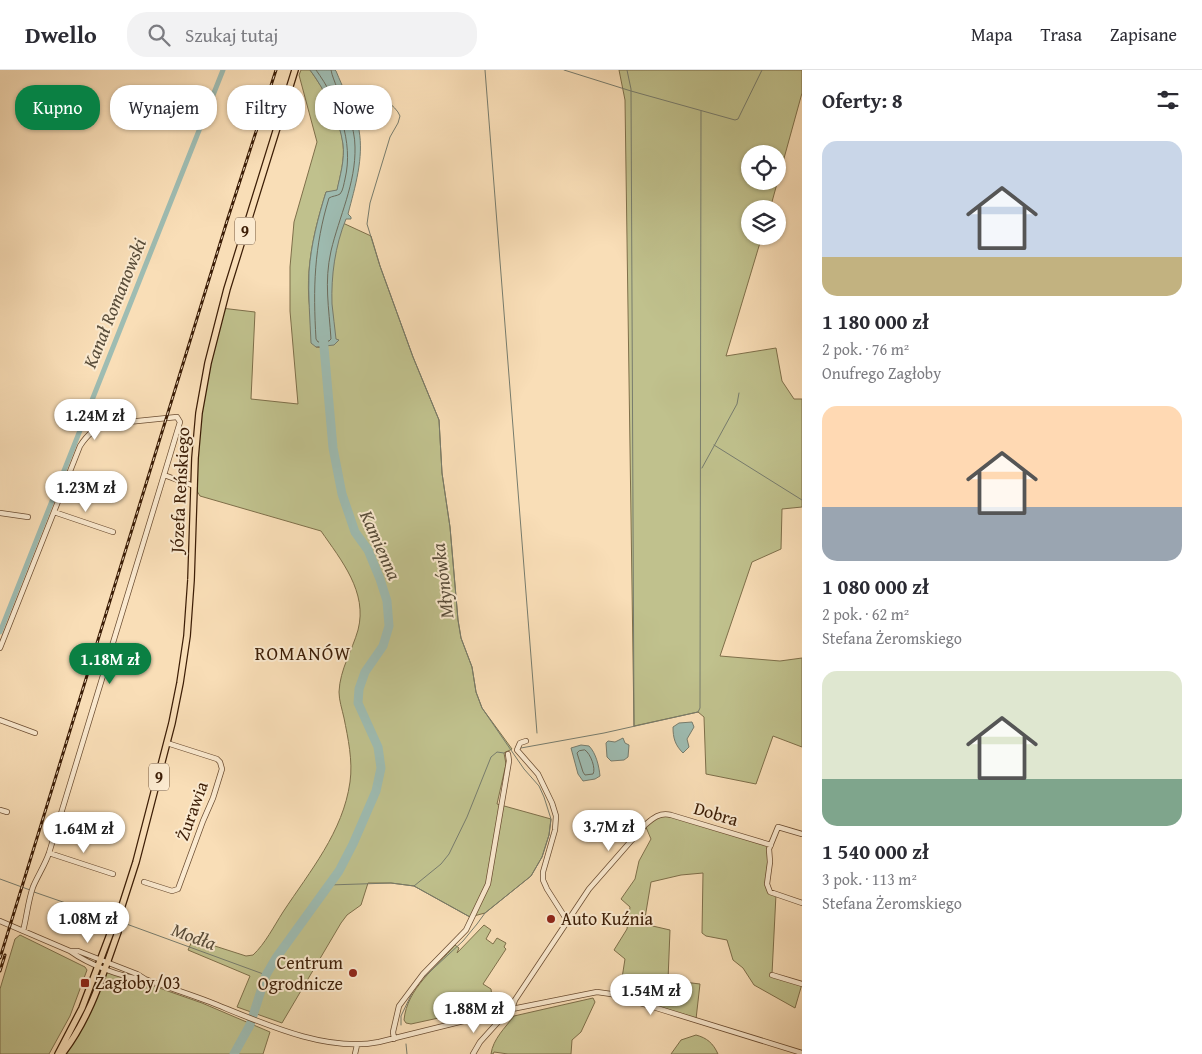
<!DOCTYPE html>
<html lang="pl">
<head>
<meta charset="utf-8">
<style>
  :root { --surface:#fff; --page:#f2f2f3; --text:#2b2b33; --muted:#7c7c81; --line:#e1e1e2; --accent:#0b8043 }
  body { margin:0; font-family:"Gentium Book Plus",serif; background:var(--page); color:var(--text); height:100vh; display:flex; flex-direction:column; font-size:19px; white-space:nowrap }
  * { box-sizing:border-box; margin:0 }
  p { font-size:16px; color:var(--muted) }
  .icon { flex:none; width:28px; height:28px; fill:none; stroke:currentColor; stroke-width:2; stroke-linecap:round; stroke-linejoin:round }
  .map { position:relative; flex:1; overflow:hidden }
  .side { display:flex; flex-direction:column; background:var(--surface); width:400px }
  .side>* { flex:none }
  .hud { position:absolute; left:15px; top:15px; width:475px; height:45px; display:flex; gap:10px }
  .buttons { position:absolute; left:741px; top:75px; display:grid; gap:10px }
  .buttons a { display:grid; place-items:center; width:45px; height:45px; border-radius:50%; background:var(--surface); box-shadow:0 1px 4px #0004; font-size:25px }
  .price { position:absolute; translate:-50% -42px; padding:0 11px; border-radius:18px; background:#fff; color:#222; font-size:16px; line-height:32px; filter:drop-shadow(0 1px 2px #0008) }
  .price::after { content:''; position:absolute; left:50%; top:30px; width:15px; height:11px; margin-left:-8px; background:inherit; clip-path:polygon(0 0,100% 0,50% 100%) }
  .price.active { background:var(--accent); color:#fff }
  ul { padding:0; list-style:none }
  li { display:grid; align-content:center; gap:10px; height:265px; padding:0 20px }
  li span { display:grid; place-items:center; height:155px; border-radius:15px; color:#555 }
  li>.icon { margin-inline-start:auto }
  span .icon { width:90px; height:90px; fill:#fffc; stroke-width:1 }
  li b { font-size:21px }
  h2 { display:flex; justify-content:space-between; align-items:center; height:60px; padding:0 20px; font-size:21px }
  .chip { padding:0 18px; border-radius:20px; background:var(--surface); box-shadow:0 1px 4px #0004; font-size:18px; line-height:45px }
  .chip.active { background:var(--accent); color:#fff }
  header { display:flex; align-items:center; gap:30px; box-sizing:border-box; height:70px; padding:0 25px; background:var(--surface); border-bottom:1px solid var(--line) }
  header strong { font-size:24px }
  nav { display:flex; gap:28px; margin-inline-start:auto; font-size:18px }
  .search { width:350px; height:45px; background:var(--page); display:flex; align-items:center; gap:12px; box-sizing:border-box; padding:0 18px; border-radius:20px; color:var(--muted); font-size:19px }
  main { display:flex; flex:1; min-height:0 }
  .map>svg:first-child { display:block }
</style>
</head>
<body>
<header>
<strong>Dwello</strong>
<div class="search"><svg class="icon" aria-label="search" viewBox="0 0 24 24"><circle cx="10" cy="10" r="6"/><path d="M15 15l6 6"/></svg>Szukaj tutaj</div>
<nav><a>Mapa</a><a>Trasa</a><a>Zapisane</a></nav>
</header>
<main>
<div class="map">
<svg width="802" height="984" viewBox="0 0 802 984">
  <rect width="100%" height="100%" fill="#f9deb7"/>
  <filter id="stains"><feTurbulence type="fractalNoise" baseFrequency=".004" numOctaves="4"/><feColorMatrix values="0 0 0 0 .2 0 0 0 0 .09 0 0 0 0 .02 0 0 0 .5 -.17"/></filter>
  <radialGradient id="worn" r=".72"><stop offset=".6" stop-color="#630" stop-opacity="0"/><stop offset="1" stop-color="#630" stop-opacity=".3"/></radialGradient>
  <path fill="#c0c18d" stroke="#7e6f4a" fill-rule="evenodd" d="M301,0H310C325,20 340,49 343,74C345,90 340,106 337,121L326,122C315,157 306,194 309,231C310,246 314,262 316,277L324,278L318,221L332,148L371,166L380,196L413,287L439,350L442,403L450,457L458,550L461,568L472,597L476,622L482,638L512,679L504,683L506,694L497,734L551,749L549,765L542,787L531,806L490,839L485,843L470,847L414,816L391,813H368L361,835L347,845L341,853L282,953L237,937L250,906L188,880L193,869L246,886L253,885C265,874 274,856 283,842C310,801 343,762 350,712C353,691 348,668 344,648C342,639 339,630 339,622C340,599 352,581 358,560C368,522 341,490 321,461L200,426L194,416L197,364L221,238L255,242L251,329L298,334L290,241V197L294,152L317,72L299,5Z
    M619,0H802V23L770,139H750V166H762L726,286L776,278L782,311L794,329H802V437L782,439L781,479L752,492L720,586L780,591L802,588V677L773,666L756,714L706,704L704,647L698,642L634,656L625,30ZM750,84H778V111H750Z
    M662,744L771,775L768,819L776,824L772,904L802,914L795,938L754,915L743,898L733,890L727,870L706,866L702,863L703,803L681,805L651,812L644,854L670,860L668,910L700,914L696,949L619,927L625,889L614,880L627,859L630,837L621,829L635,809L639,791L651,769L645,755Z
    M484,855L491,860L486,869L493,874L497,868L506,873L504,877L506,879L483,914L491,919L493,935L489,937L411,954L406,953L404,950C407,918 436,898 455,875L459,878L457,883Z
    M20,865L85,897L87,900L70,946L49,984H0V919L15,869Z
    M105,899L202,933L270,962L263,984H62L85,949Z
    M593,928L595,932L581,962L572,970L571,984H508L494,982L493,984H491C493,969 505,958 514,946Z
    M696,965C707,968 713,973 718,984H671L681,970Z"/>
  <path fill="#9ebcb2" stroke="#777c6d" d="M310,0H335L336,1C343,18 355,43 359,60C364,88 355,117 348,144L351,147V149H346C335,176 331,206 332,234C333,246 335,257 336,269L339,270L334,275L316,277L311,273C310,249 308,226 309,202C311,174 318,148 326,122L337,120C340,106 345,89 343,74C339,48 325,20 310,0Z
    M692,652L694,657L687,669L689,677L683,683C675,675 673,668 673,657L679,653Z
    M623,668L625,673L629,675L628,687L624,690L611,691L607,687L606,673L608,671L615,672Z
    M581,675L589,676C596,683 599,696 600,706L595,709L583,711L578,704L571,678Z"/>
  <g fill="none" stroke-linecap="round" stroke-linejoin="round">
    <path stroke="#6d6c5c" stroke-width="1" d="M316,0C338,30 354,72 345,109C344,113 343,121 340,124C337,126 332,126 329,128C314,177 313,218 316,269L318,272L329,271L331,269C329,238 324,212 331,181C339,147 356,113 355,77C355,56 345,37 337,18C335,12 332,6 331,0
      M585,680C591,684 596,699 593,704L585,705L583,702L577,683L579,681Z"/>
    <path stroke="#777c6d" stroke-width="1" d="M485,0L537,663
      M564,0L631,21L735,50L738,49L762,0
      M627,0L631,19L634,656
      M369,16C377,25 396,35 400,46L398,53L390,67L370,133L367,154L380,196L413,287L439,350L442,403L450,457L458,550L461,568L472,597L476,622L482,638L524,699L539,716L544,727L551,749L549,765L542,787L531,806L485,843L477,854L463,871L421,910
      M714,375L802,430
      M702,398L737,334L739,323
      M521,678L604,663L698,642L700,638L701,41
      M0,809L30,820
      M329,815L391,813L414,816
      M34,822L115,850
      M470,847L414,816L441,794L449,784L467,747L491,687L497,682L504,683
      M121,852L266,905
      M401,955V946L413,921
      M406,974L407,984"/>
    <path stroke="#9ebcb2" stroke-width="5" d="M0,562L223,0"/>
    <path stroke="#9ebcb2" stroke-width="9" d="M234,984L250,955L266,905L276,888L339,801L353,774L376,721L381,698L378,677L358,633L359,619L365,602L383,576L389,556L387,531L380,509L368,480L355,462L342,424L333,378L323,266"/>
    <g stroke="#6b4d32" stroke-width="6">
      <path id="minor" d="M54,442L113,462
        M0,443L28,447
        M0,578L80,376C87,365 95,357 108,354L177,347L180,352L164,405L194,416
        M0,650L35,663
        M526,671L520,673L517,680L538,704L552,733L556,746L555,760L543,802V810L547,819L568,852
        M0,740L7,742
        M802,764L778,757L769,779L770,792L767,814L770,822L802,833
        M49,783L113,804
        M144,812L172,821L178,819L203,751L213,728L222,699L220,692L217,689L167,673
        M0,851L70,881C88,894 122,908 144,909
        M23,861C27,846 28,831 33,817C38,805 45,795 49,783L164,405
        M70,881H78L137,904L145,909C167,917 189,924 210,932C260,952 326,983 379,972L512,939L597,922L611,924L666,941L802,983
        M772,905L802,914
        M512,939L515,930L589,819L645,755C653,748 660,742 671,745L771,775
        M394,969L393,962L399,936L423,904L466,860L488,814L509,691L508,684
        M355,984L357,975
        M473,984L480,972L508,941"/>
    </g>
    <g stroke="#3c1d06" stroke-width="8">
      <path id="major" d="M58,984L82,938L112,859L119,845L136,792L172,653L180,613L187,566L191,510L195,388L199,343L208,293L227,219L295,0
        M62,984C90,948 103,904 118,862L119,849"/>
    </g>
    <use href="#minor" stroke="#fbead0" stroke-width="4.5"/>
    <use href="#major" stroke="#f9deb7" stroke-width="5.5"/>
    <g stroke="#3c1d06" stroke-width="3">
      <path id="rail" d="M0,888L227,151L276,0
        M0,901L5,885"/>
    </g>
    <use href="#rail" stroke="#fbead0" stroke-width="1" stroke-dasharray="4" stroke-linecap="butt"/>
  </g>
  <g fill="#8f2418" stroke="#fbead0" stroke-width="2">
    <circle cx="551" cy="849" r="5"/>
    <circle cx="353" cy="903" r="5"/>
    <rect x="80" y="908" width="10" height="10" rx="2.5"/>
  </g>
  <g text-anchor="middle" stroke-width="4" stroke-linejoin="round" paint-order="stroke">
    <g fill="#fbead0" stroke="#755a43" stroke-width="1">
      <rect x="235" y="147.5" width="20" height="27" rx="4"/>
      <rect x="149" y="693.5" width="20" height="27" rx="4"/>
    </g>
    <g font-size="16" font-weight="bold" fill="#3c1d06">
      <text x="245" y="167">9</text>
      <text x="159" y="713">9</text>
    </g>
    <g font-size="18" fill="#3c1d06" stroke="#fbead0">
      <text transform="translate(180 420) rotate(-87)" y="6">Józefa Reńskiego</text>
      <text transform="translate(192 741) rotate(-70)" y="6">Żurawia</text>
      <text transform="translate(716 744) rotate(17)" y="6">Dobra</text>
    </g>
    <g font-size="18" fill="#3c1d06" stroke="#fbead0" text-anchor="start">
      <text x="561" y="855">Auto Kuźnia</text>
      <text x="343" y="899" text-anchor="end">Centrum<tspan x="343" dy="21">Ogrodnicze</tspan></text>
      <text x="95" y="919">Zagłoby/03</text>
    </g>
    <g font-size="19" font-style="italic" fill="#594d3a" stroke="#fbead0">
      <text transform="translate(114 233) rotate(-68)" y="7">Kanał Romanowski</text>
      <text transform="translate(381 475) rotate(66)" y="7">Kamienna</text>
      <text transform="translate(442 511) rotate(-97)" y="7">Młynówka</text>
      <text transform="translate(194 866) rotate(20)" y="7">Modła</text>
    </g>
    <g font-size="19" letter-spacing="1" fill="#3c1d06" stroke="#fbead0">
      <text x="303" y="590">ROMANÓW</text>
    </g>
  </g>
  <rect width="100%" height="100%" filter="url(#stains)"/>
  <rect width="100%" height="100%" fill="url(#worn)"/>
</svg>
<div class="buttons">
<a><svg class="icon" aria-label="locate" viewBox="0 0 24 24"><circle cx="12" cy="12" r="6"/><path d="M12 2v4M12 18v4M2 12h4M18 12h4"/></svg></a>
<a><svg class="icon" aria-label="layers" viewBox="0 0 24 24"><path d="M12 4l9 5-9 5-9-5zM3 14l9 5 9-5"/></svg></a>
</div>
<b class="price" style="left:95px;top:371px">1.24M zł</b>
<b class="price" style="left:86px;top:443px">1.23M zł</b>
<b class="price active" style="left:110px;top:615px">1.18M zł</b>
<b class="price" style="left:609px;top:782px">3.7M zł</b>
<b class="price" style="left:84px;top:784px">1.64M zł</b>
<b class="price" style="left:88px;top:874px">1.08M zł</b>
<b class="price" style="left:651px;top:946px">1.54M zł</b>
<b class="price" style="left:474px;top:964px">1.88M zł</b>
<div class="hud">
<a class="chip active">Kupno</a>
<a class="chip">Wynajem</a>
<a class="chip">Filtry</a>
<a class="chip">Nowe</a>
</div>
</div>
<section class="side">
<h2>Oferty: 8<svg class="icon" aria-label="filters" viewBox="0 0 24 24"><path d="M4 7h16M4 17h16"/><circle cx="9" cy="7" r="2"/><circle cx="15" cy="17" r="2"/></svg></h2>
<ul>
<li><span style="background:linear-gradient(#c9d6e8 75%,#c2b280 0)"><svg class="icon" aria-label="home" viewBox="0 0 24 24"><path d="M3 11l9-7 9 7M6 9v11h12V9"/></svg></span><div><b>1 180 000 zł</b><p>2 pok. · 76 m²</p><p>Onufrego Zagłoby</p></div></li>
<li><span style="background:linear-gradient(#ffd9b3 65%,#9aa5b1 0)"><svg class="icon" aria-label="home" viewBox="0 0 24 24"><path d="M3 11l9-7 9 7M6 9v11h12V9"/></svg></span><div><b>1 080 000 zł</b><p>2 pok. · 62 m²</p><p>Stefana Żeromskiego</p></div></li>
<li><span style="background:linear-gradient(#dfe7d0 70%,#7fa58c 0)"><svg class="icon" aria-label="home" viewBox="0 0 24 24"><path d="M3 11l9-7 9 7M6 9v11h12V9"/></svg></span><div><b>1 540 000 zł</b><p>3 pok. · 113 m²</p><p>Stefana Żeromskiego</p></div></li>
</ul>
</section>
</main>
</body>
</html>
